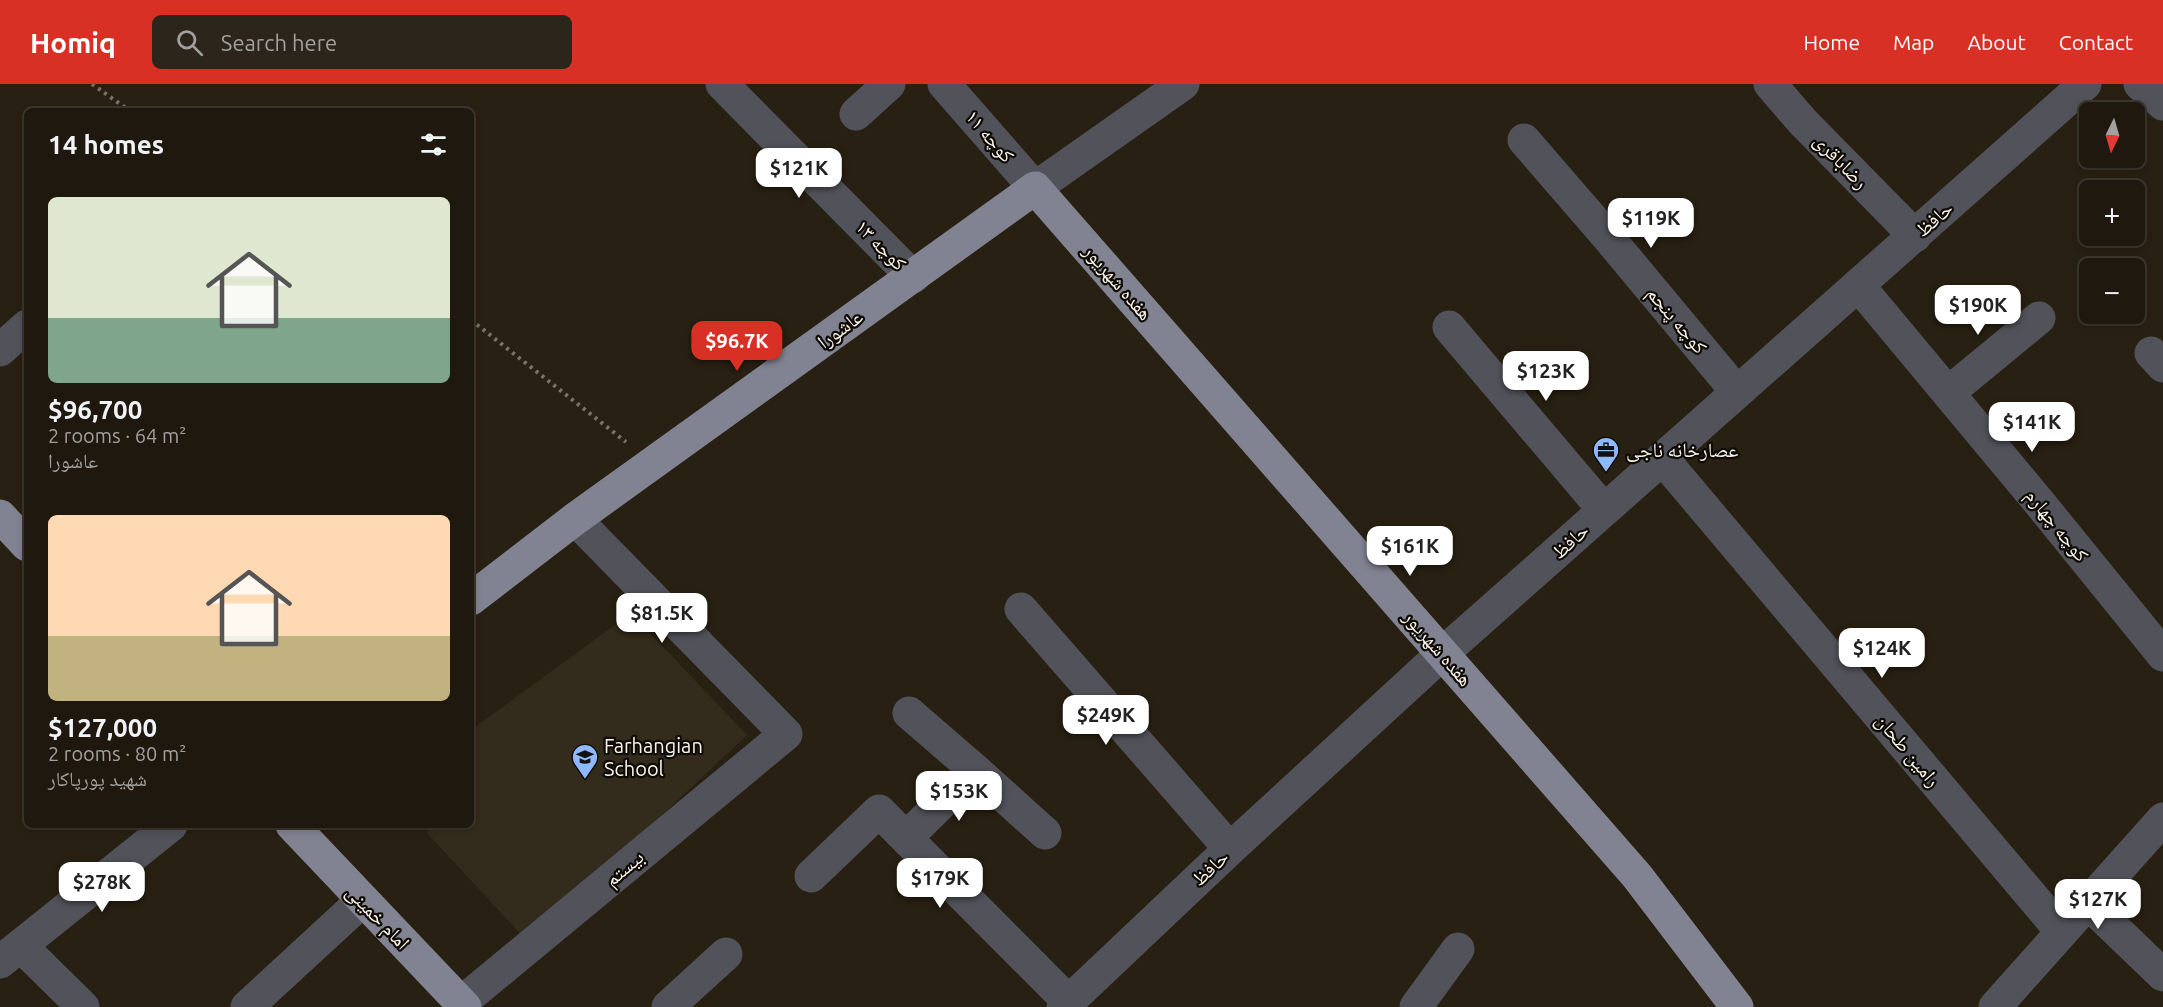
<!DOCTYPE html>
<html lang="en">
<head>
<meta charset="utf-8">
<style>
  :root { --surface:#1e180e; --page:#2b251c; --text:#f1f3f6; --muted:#a1a09e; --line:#3c372e; --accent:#d93025 }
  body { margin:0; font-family:Ubuntu,"Noto Naskh Arabic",sans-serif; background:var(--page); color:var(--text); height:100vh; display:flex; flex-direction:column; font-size:22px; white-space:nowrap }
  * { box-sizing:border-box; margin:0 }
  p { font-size:20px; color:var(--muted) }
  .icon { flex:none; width:33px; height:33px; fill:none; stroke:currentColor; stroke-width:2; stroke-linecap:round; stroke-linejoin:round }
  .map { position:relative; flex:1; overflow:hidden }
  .drawer { position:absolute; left:24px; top:24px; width:450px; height:720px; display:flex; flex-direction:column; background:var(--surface); border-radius:9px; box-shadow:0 3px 9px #0003,0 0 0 2px var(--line) }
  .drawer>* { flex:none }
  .needle { width:39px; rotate:185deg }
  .fabs { position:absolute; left:2079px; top:18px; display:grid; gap:12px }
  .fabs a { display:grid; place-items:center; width:66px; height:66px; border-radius:9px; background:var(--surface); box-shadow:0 3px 9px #0003,0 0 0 2px var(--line); font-size:30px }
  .price { position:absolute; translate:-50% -51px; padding:0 14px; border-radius:12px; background:#fff; color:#222; font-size:20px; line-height:39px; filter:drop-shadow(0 2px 3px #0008) }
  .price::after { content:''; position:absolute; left:50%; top:36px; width:18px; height:14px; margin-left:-9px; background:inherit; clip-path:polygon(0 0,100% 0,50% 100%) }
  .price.active { background:var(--accent); color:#fff }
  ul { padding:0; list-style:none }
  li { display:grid; align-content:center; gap:12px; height:318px; padding:0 24px }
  li span { display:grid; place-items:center; height:186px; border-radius:9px; color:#555 }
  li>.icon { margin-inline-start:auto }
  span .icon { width:108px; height:108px; fill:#fffc; stroke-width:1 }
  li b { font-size:26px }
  h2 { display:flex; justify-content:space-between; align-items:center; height:72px; padding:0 24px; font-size:26px }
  header { display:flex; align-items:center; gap:36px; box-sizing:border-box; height:84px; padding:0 30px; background:var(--accent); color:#fff }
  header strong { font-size:28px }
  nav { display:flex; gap:33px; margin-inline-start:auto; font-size:21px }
  .search { width:420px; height:54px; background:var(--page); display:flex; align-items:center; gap:15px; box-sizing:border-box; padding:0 21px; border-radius:9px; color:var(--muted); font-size:22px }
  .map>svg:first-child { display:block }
</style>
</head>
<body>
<header>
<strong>Homiq</strong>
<div class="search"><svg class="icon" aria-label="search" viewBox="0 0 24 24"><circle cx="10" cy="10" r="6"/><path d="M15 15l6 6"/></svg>Search here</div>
<nav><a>Home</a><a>Map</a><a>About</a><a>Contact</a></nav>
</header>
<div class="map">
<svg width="2163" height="923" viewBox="0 0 2163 923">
  <rect width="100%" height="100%" fill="#282012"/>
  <path fill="#332b1b" d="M631,529L747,651L528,858L427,749L428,741H471V646Z"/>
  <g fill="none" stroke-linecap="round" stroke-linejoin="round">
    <path stroke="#797265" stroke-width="4" stroke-dasharray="3 4.5" stroke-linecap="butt" d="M92,0L130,27
      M471,236L626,358"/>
    <path stroke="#52525a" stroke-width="33" d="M722,0L913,193
      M944,0L1035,104L1183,0
      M1770,0L1803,38L1915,152
      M2140,0L2163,20
      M856,30L889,0
      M1524,56L1607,152L1737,308
      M1858,201L2038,417L2163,571
      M1449,243L1604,426
      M0,266L27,242
      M2151,269L2163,282
      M1948,309L2039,234
      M1662,374L2062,848
      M1021,525L1230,765
      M909,629L975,686L1045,749
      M906,754L975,686
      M811,792L879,727L1069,918
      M2088,819L2163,891
      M21,862L83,923
      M0,878L171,741
      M461,919L786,650L575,435
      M247,923L362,817
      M668,923L726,870
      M1063,923L1230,765L1443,569L2085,0
      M1416,923L1458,865
      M1995,923L2163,735"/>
    <path stroke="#828392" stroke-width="33" d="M0,432L27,461
      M471,515L575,435L1035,104L1637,792L1737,923
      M292,741L465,923"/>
  </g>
  <defs>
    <g id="office-pin" transform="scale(1.35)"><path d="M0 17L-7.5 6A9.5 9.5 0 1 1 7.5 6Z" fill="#8eb9fc" stroke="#0e0a05"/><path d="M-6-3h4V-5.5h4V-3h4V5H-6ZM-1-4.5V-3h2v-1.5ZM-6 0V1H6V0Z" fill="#111"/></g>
    <g id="school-pin" transform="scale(1.35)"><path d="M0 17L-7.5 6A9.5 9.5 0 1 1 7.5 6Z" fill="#8eb9fc" stroke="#0e0a05"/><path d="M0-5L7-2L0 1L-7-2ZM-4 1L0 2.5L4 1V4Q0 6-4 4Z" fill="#111"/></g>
  </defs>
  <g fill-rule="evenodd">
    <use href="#office-pin" x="1606" y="366"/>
    <use href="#school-pin" x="585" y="673"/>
  </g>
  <g text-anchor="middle" stroke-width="4.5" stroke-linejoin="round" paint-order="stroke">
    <g font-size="20" fill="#f9f4ea" stroke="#0e0a05">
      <text transform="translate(990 52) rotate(49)" y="7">کوچه ۱۱</text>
      <text transform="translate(1841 77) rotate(46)" y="7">رضاباقری</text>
      <text transform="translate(1934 135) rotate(-41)" y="7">حافظ</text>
      <text transform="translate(881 161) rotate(45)" y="7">کوچه ۱۳</text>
      <text transform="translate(1118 198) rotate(49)" y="7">هفده شهریور</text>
      <text transform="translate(1677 236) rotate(50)" y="7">کوچه پنجم</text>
      <text transform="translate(840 245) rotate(-36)" y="7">عاشورا</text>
      <text transform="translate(2057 441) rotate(51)" y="7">کوچه چهارم</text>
      <text transform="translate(1570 457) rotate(-42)" y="7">حافظ</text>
      <text transform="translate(1438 564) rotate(49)" y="7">هفده شهریور</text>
      <text transform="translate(1908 666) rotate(50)" y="7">رامین طحان</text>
      <text transform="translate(624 784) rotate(-40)" y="7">بیستم</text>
      <text transform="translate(1210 784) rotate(-43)" y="7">حافظ</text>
      <text transform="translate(378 833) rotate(46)" y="7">امام خمینی</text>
    </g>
    <g font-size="20" fill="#f9f4ea" stroke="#0e0a05" text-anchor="start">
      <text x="1626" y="373">عصارخانه ناجی</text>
      <text x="604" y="669">Farhangian<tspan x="604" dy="23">School</tspan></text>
    </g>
  </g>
</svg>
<div class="fabs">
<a><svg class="needle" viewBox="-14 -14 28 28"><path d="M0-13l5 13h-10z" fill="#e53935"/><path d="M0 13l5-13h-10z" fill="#a1a09e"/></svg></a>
<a>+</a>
<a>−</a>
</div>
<b class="price" style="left:799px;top:115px">$121K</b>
<b class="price" style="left:1651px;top:165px">$119K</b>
<b class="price" style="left:1978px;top:252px">$190K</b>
<b class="price active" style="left:737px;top:288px">$96.7K</b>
<b class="price" style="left:1546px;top:318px">$123K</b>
<b class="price" style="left:2032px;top:369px">$141K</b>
<b class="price" style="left:1410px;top:493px">$161K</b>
<b class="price" style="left:662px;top:560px">$81.5K</b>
<b class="price" style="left:1882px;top:595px">$124K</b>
<b class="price" style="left:1106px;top:662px">$249K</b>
<b class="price" style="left:959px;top:738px">$153K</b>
<b class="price" style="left:940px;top:825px">$179K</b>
<b class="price" style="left:102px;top:829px">$278K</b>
<b class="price" style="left:2098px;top:846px">$127K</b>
<section class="drawer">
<h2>14 homes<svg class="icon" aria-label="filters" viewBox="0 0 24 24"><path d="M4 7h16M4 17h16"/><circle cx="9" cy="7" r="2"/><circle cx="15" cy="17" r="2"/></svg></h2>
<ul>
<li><span style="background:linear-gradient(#dfe7d0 65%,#7fa58c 0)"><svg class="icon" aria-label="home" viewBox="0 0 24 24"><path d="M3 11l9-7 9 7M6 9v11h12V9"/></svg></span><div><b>$96,700</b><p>2 rooms · 64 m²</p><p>عاشورا</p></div></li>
<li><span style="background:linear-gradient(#ffd9b3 65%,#c2b280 0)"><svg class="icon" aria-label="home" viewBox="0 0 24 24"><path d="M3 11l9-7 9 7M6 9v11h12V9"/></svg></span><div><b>$127,000</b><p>2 rooms · 80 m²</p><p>شهید پورپاکار</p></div></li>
</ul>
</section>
</div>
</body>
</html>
